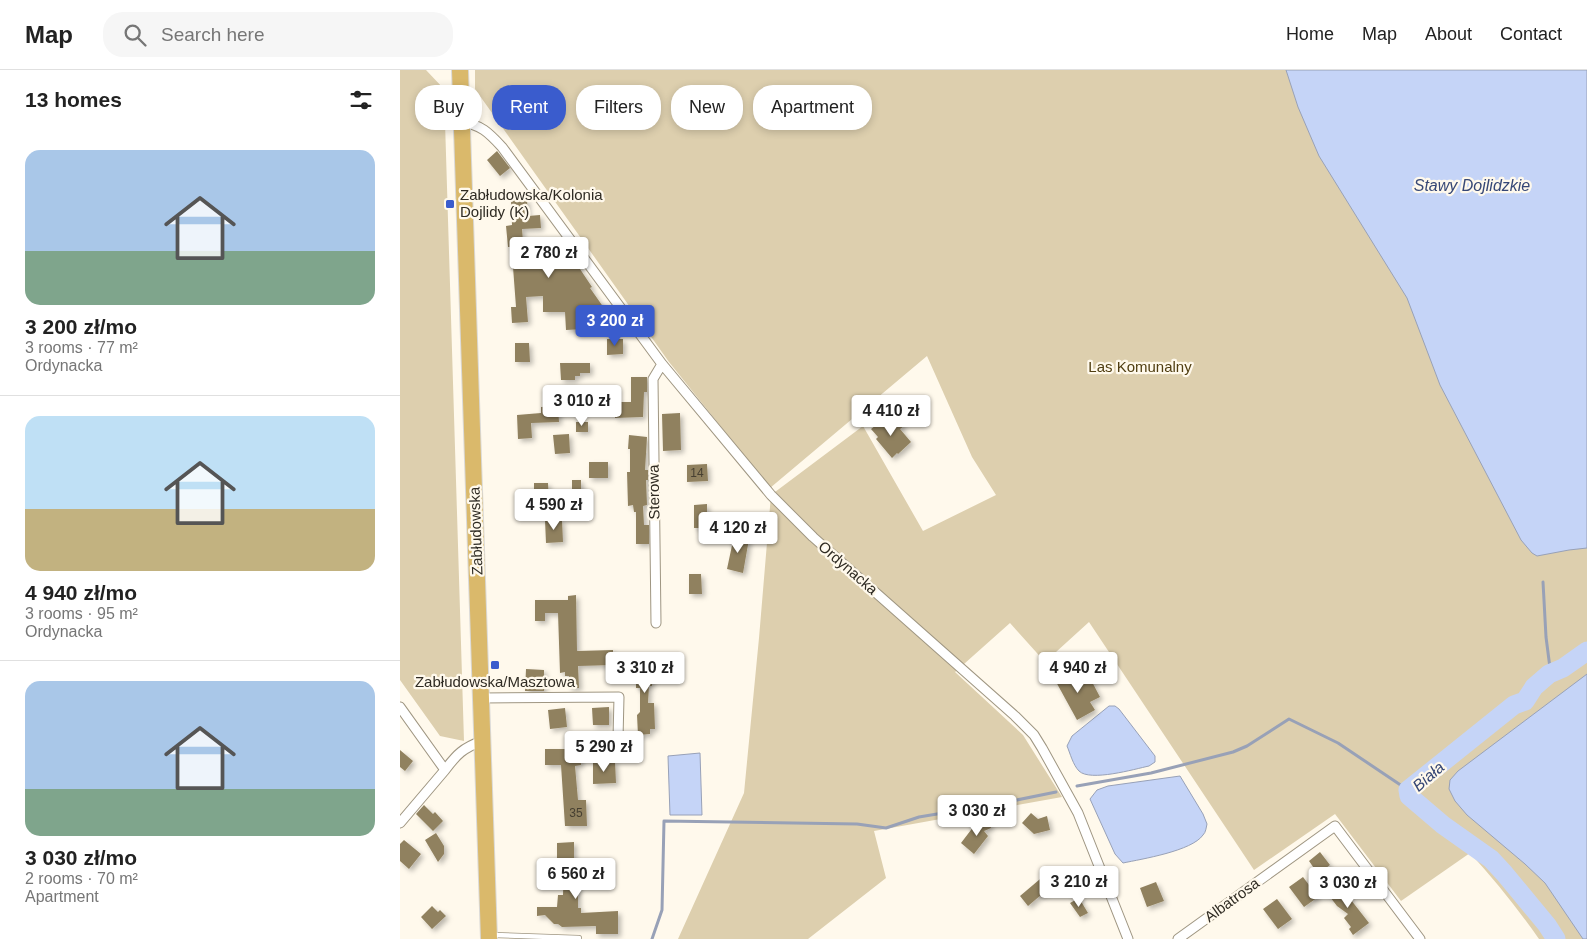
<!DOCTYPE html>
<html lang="en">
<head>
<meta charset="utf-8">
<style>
  :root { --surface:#fff; --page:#f6f6f6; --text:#222; --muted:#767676; --line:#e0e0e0; --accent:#3a5ccd }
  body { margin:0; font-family:Arial,sans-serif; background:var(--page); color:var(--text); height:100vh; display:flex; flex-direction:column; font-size:19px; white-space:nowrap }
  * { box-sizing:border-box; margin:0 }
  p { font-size:16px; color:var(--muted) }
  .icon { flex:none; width:28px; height:28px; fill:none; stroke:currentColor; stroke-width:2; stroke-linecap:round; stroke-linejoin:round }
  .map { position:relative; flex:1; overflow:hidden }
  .side { display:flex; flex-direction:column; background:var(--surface); width:400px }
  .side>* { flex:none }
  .banner { position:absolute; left:15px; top:15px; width:475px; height:45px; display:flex; gap:10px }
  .price { position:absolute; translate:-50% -42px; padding:0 11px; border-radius:5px; background:#fff; color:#222; font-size:16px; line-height:32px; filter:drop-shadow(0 1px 2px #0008) }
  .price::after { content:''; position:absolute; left:50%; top:30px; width:15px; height:11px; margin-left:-8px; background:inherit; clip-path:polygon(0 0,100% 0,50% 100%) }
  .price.selected { background:var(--accent); color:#fff }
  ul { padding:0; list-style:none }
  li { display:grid; align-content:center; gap:10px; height:265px; padding:0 25px }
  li+li { border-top:1px solid var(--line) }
  li span { display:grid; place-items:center; height:155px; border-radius:15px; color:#555 }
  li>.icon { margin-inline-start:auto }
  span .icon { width:90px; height:90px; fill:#fffc; stroke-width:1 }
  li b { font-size:21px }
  h2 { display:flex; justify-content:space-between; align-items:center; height:60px; padding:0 25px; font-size:21px }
  .tag { padding:0 18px; border-radius:20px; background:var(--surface); box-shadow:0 2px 8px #0003; font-size:18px; line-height:45px }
  .tag.selected { background:var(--accent); color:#fff }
  header { display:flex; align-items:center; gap:30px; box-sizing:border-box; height:70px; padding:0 25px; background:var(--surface); border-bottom:1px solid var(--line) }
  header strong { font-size:24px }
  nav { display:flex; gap:28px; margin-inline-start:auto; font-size:18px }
  .search { width:350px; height:45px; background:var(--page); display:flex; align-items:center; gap:12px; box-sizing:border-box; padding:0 18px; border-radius:20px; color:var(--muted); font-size:19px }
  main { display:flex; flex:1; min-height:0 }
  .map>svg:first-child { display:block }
</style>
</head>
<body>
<header>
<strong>Map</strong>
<div class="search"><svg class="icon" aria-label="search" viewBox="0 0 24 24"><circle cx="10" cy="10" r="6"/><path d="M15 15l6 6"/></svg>Search here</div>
<nav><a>Home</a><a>Map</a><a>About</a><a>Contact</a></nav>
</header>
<main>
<section class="side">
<h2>13 homes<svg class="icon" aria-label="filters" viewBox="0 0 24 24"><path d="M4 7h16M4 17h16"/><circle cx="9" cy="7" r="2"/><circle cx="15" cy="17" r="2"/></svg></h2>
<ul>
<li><span style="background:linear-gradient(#a9c7e8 65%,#7fa58c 0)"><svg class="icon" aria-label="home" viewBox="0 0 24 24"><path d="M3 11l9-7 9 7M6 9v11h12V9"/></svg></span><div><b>3 200 zł/mo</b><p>3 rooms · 77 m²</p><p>Ordynacka</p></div></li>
<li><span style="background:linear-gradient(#bfe0f5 60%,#c2b280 0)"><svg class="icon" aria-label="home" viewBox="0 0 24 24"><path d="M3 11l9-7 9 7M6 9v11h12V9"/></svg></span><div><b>4 940 zł/mo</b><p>3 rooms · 95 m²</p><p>Ordynacka</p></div></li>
<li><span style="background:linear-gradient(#a9c7e8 70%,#7fa58c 0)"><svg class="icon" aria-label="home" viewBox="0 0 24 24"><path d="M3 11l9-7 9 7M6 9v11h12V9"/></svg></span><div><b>3 030 zł/mo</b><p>2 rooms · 70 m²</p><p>Apartment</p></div></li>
</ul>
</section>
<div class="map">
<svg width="1187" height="869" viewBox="0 0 1187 869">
  <defs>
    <filter id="shadow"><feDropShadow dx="3" dy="3" stdDeviation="2.5" flood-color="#0004"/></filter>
  </defs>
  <rect width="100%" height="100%" fill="#fff9ec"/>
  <path fill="#ddcfae" d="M0,0H26L44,19L64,671L40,666L0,610Z
    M75,0H1187V869H1139C1118,839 1095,810 1070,783L1001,831L935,744L854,800L689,552L645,592L610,553L555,602L623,665L662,727L474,761L486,808L408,869H278L344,723L359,568L371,425L463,356L523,461L596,425L572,387L527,286L370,418L269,292L75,19Z"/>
  <path fill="#c5d4f7" stroke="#98a1b7" d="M886,0H1187V478L1169,480L1137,486L1132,483L1121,470L1040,315L1007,228L919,86L898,37Z
    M1187,604V869H1183L1145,813L1125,794L1067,745L1055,731L1049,719L1050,710L1058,701Z
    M709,636H715L719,639L755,686V692L749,696C735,699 690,712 679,701C673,695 670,683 667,676L672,666Z
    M300,683L302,745H270L268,686Z
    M780,706L803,744L807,754C806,758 806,762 803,765C792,781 742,789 723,793L715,784L690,729L697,720L708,716Z"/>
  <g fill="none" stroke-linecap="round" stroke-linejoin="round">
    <path stroke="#98a1b7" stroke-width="3" d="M1143,512L1146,567L1150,598L1149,604
      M677,716L751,703L833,682L847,676L889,649L938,673L1008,720
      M252,869L262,840L264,751L457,754L486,758L519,747L597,734L656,722"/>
    <path stroke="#c5d4f7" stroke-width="19" d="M1156,869L1147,855L1104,803L1091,789L1043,755L1009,726L1008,720L1114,635L1125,631L1134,617L1149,604L1163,598L1187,581"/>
  </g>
  <path fill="#90815f" filter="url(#shadow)" d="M97,81L110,98L100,106L87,90Z
    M127,129L128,146L140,145L141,158L122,159L124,184H129V196L160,195L172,187L192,217L190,218L211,248L197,258L184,239L185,259L166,260L165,242H143V226L126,227L128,252L112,253L111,237H116L113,197H111L110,177H108L106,156L112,155L111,130Z
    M146,168H160V177H146Z
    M207,269H223V284L207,285Z
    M115,273H129L130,292H115Z
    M160,293H190V303H180V306H175V310H161Z
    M231,307H247V322H244L243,347L215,348V332H231Z
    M158,336L159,352L131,353L132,368L118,369L117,345L141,343V337Z
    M280,343L281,380L263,381L262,344Z
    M490,350L493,354L499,350L504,356L500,359L511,372L498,384L497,383L492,388L476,369L478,367L471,359L480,352L483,356Z
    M176,352H188V362H176Z
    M169,364L170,383L155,384L153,365Z
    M229,365L247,367L245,400H248V410H246L247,435L243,436L244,455H249V474H236V442H234L233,435L228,436L227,402H230V379H228Z
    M189,392H208V408H189Z
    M307,394L308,411L287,412V395Z
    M172,410H181V429H172Z
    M134,413H148L149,431H134Z
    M307,434V458H294V435Z
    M145,450H162L163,472L146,473Z
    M334,466L349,469L343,503L327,499Z
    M289,504H301L302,524H289Z
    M176,525L177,581L213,580V595L178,596L179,618H169V606H165V602L160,603L158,543H145V551H135V530H168V526Z
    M251,587L254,605L252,606V616H249L248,633H254L255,659H250V664L238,665L237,645L240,642V618H236V601L231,597L233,595V588Z
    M126,599L144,600V621H125Z
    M673,601L680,614L690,608L700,627L690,632L695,640L677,650L655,610Z
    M209,637V655H193L192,638Z
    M165,638L167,657L150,659L148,640Z
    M169,665H180L181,695L175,696L178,730H186L187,756H165L161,695H145V679H170Z
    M0,680L13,691L5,701L0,697Z
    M215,691L216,713L193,714V692Z
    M24,735L33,744L35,742L43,751L33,761L16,744Z
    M631,743L638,749L647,746L650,760L634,764L622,753Z
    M589,750L591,758L584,761L588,766L574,784L561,773L574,756Z
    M36,763L44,776V784L38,792L25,770Z
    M4,770L21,784L9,799L0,791V774Z
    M174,772V804L178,805V838H181V843L218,841V864H196V856L162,857L158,854H154L145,845L137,846V837H157L158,825H163L164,795H157V773Z
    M920,782L930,795L918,804L909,791Z
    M646,804L654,814L628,836L620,826Z
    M903,807L918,827L904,837L889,817Z
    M756,812L764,831L747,837L740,818Z
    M940,813L945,819L944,821L969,853L953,865L949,859L951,857L944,848L948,844L937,836L927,823Z
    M679,828L688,843L680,847L670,833Z
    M877,829L892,849L878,859L863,839Z
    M32,836L38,842L40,840L46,846L32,859L21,847Z"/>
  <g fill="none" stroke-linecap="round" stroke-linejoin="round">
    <g stroke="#9f9682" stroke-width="6">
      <path id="lane" d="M93,865L179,868"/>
    </g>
    <g stroke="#9f9682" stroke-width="11">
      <path id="street" d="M61,53C80,53 90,64 102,77L262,294L371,425L413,467L615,646L634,665L642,678L678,743L728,869
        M256,553L253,309L262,294
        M82,628L219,627L218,669
        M0,637L45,700C57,684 63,678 82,671
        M0,753L45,700
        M778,869L935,756L1020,869"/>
    </g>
    <g stroke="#dad9d7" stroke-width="18">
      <path id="highway" d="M60,0L89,869"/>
    </g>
    <use href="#lane" stroke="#fff" stroke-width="4.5"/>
    <use href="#street" stroke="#fff" stroke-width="9"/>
    <use href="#highway" stroke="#dab96b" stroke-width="16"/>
  </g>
  <g fill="#3a5ccd" stroke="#fff9ec" stroke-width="2">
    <rect x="45" y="129" width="10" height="10" rx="2.5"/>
    <rect x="90" y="590" width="10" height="10" rx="2.5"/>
  </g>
  <g text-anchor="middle" stroke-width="4.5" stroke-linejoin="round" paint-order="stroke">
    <g font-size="12" fill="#474032">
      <text x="297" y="407">14</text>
      <text x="176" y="747">35</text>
    </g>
    <g font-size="15" fill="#2f2b23" stroke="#fff9ec" text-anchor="start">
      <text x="60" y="130">Zabłudowska/Kolonia<tspan x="60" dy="17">Dojlidy (K)</tspan></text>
      <text x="95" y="617" text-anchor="middle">Zabłudowska/Masztowa</text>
    </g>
    <g font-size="15" fill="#503e11" stroke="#fff9ec">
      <text x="740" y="302">Las Komunalny</text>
    </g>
    <g font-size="15" fill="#2f2b23" stroke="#fff9ec">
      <text transform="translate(254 422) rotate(-91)" y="5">Sterowa</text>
      <text transform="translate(76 461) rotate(-92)" y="5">Zabłudowska</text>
      <text transform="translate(448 498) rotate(41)" y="5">Ordynacka</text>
      <text transform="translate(832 830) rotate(-36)" y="5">Albatrosa</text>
    </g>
    <g font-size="16" font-style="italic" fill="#364776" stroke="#fff9ec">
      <text x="1072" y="121">Stawy Dojlidzkie</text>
      <text transform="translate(1028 706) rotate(-41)" y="6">Biała</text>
    </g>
  </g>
</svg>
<b class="price" style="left:149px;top:209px">2 780 zł</b>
<b class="price selected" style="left:215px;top:277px">3 200 zł</b>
<b class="price" style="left:182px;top:357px">3 010 zł</b>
<b class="price" style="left:491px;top:367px">4 410 zł</b>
<b class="price" style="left:154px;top:461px">4 590 zł</b>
<b class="price" style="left:338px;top:484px">4 120 zł</b>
<b class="price" style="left:245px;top:624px">3 310 zł</b>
<b class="price" style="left:678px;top:624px">4 940 zł</b>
<b class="price" style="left:204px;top:703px">5 290 zł</b>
<b class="price" style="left:577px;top:767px">3 030 zł</b>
<b class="price" style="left:176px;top:830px">6 560 zł</b>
<b class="price" style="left:679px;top:838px">3 210 zł</b>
<b class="price" style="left:948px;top:839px">3 030 zł</b>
<div class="banner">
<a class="tag">Buy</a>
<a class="tag selected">Rent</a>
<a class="tag">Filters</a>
<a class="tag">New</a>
<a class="tag">Apartment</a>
</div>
</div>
</main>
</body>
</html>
